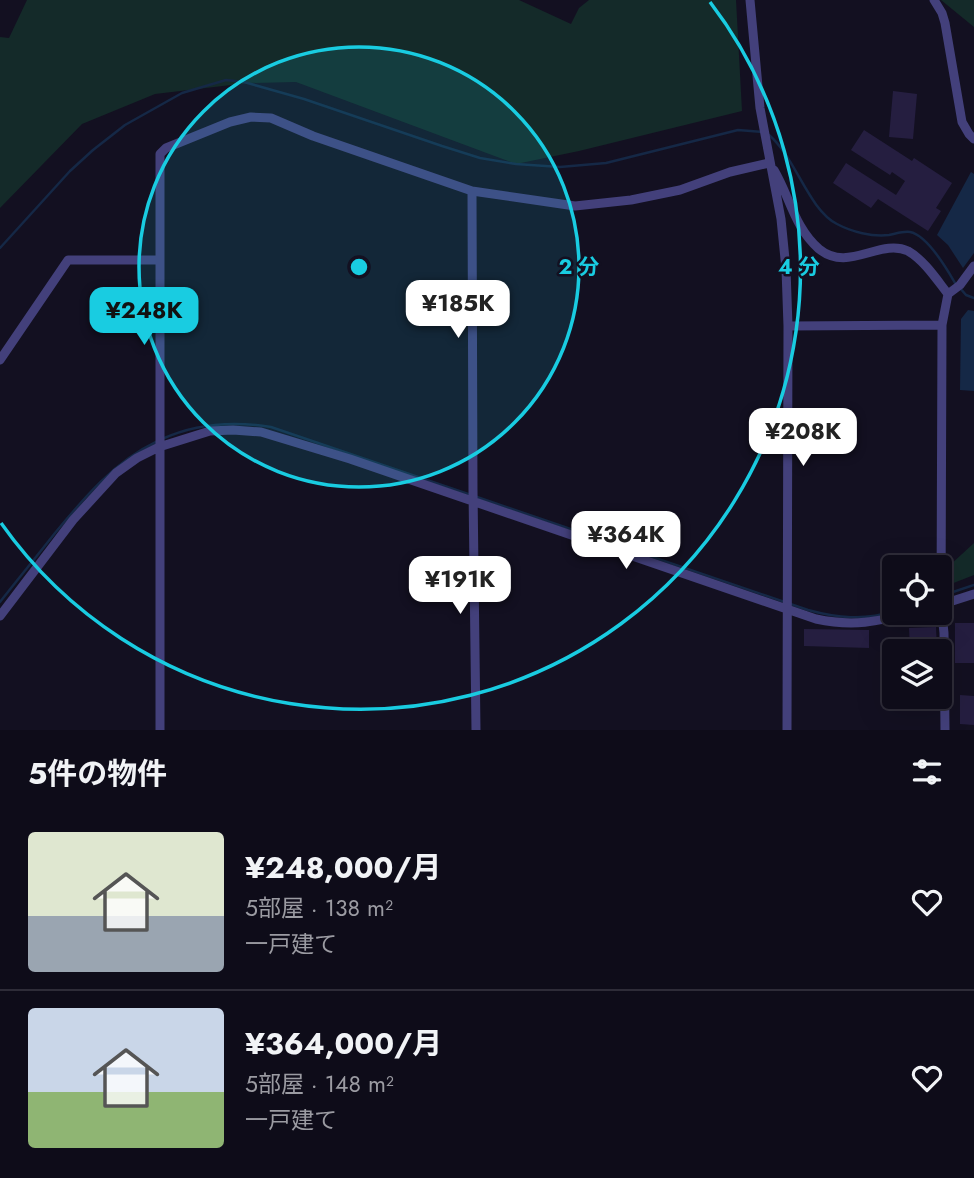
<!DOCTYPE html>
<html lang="ja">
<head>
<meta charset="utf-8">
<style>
  :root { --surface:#0e0c19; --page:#1c1a26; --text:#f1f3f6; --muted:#9b9ba2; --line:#2e2c38; --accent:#19cce1 }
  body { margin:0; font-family:Jost,"Noto Sans JP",sans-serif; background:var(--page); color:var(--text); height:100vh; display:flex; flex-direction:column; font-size:26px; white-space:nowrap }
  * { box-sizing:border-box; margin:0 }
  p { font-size:23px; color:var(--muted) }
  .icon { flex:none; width:38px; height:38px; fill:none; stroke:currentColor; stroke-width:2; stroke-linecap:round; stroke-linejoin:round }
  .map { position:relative; height:730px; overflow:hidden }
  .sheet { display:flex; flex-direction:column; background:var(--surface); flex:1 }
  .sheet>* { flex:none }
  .tools { position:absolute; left:882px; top:555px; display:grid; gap:14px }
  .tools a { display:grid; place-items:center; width:70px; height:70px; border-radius:7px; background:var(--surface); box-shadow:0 7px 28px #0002,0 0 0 2px var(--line); font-size:35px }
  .price { position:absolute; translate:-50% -60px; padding:0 16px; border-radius:14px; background:#fff; color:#222; font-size:23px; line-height:46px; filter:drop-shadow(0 2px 4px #0008) }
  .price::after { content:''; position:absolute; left:50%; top:42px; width:21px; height:16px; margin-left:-10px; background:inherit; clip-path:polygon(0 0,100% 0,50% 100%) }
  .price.selected { background:var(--accent); color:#111 }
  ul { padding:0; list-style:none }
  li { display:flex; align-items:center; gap:21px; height:175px; padding:0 28px }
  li+li { border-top:2px solid var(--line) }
  li span { display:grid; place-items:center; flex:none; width:196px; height:140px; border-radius:7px; color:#555 }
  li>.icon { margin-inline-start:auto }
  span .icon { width:84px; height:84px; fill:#fffc; stroke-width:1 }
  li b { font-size:30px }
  h2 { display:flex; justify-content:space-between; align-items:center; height:84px; padding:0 28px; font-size:30px }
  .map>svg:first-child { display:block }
</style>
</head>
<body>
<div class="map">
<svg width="974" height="730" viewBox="0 0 974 730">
  <rect width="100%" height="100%" fill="#131021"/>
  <path fill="#142a29" d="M27,0H519L571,24L579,8L589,0H736L742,111L579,151L516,164L296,82L248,83L155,94L82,124L0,208V37L9,38Z
    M941,0H974V27Z
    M974,543V575L951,584L949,566Z"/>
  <path fill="#152846" d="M971,172L974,174V253L963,268L948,245L937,235Z
    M968,310L974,311V391L960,390L961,319Z"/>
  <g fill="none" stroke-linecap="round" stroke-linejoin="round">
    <path stroke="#152846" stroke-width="2.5" d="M769,135C796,158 808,209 837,224C852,232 872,237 889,235C895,234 903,231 910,232C927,235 947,269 955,283
      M0,248L70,171L93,150L125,125L182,93L226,80L244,82L304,99L442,146L480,158L516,164L560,167L606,163L738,130L763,132
      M960,288L966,295L974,298
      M162,439C197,423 234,421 271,427L471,495
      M477,497L808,610C837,618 865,621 894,611
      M944,595L974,585
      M0,602C18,579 37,556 55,533C84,498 114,462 156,442"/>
  </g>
  <path fill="#251e40" d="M893,91L917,94L913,139L889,137Z
    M864,130L912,161L914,158L952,183L936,208L941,211L928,231L878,199L871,208L833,183L846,163L896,195L905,181L892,172L890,175L851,150Z
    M955,623H974V663H955Z
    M936,627L937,650L910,651L909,628Z
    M804,629L869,630V648L804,646Z
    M960,695L974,696V725L960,724Z"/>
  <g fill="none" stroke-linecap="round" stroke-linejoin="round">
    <path stroke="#43407b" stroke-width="9" d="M750,0L760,108L781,219L786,269L788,326L787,730
      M934,0L942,13L945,23L962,122L969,134L974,139
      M774,170C790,197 794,227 819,249C848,273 880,238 908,251C924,260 937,280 948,294
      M472,191L473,490L476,730
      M788,326L942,325
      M0,360L68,260H159
      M940,605L974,594
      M0,616L73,520L116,473L137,458L159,447L210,431L233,430L261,432L350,459L816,619C853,627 877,622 913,612
      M160,730V154L166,148L230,122L251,117L271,118L313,136L472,191L575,206L631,200L680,190L730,172L769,163
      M945,730L944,633L941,605L942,325L948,294L960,285L974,266"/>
  </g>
  <circle cx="359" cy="267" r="220" fill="#19cce1" fill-opacity=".12"/>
  <g fill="none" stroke="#19cce1" stroke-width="3.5">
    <circle cx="359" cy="267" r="220"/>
    <path d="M710 2A440 440 0 1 1 1 523"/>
  </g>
  <circle cx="359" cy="267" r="10" fill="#19cce1" stroke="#131021" stroke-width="3.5"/>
  <g font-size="21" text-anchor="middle" font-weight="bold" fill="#19cce1" stroke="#131021" stroke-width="5" stroke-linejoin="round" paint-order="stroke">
    <text x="579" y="274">2 分</text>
    <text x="799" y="274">4 分</text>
  </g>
</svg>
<div class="tools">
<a><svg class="icon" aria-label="locate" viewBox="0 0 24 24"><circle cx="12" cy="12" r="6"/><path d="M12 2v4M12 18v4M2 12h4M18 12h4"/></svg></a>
<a><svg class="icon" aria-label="layers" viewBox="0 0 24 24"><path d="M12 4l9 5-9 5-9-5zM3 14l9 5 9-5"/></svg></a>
</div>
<b class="price" style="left:458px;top:340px">¥185K</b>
<b class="price selected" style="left:144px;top:347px">¥248K</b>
<b class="price" style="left:803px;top:468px">¥208K</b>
<b class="price" style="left:626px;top:571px">¥364K</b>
<b class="price" style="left:460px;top:616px">¥191K</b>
</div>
<section class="sheet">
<h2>5件の物件<svg class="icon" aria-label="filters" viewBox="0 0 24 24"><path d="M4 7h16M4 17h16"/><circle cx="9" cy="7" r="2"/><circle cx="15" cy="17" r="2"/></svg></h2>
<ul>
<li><span style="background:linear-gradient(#dfe7d0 60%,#9aa5b1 0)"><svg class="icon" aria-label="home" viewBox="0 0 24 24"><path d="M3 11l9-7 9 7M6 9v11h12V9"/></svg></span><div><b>¥248,000/月</b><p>5部屋 · 138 m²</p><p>一戸建て</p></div><svg class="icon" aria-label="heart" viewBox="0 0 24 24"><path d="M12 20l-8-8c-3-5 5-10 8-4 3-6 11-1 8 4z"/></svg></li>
<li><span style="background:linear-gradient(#c9d6e8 60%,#8fb573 0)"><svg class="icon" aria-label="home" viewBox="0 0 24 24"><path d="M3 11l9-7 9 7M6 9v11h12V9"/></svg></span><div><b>¥364,000/月</b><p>5部屋 · 148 m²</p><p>一戸建て</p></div><svg class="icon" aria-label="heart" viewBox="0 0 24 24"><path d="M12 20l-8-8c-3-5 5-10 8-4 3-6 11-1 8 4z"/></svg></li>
</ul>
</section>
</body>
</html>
